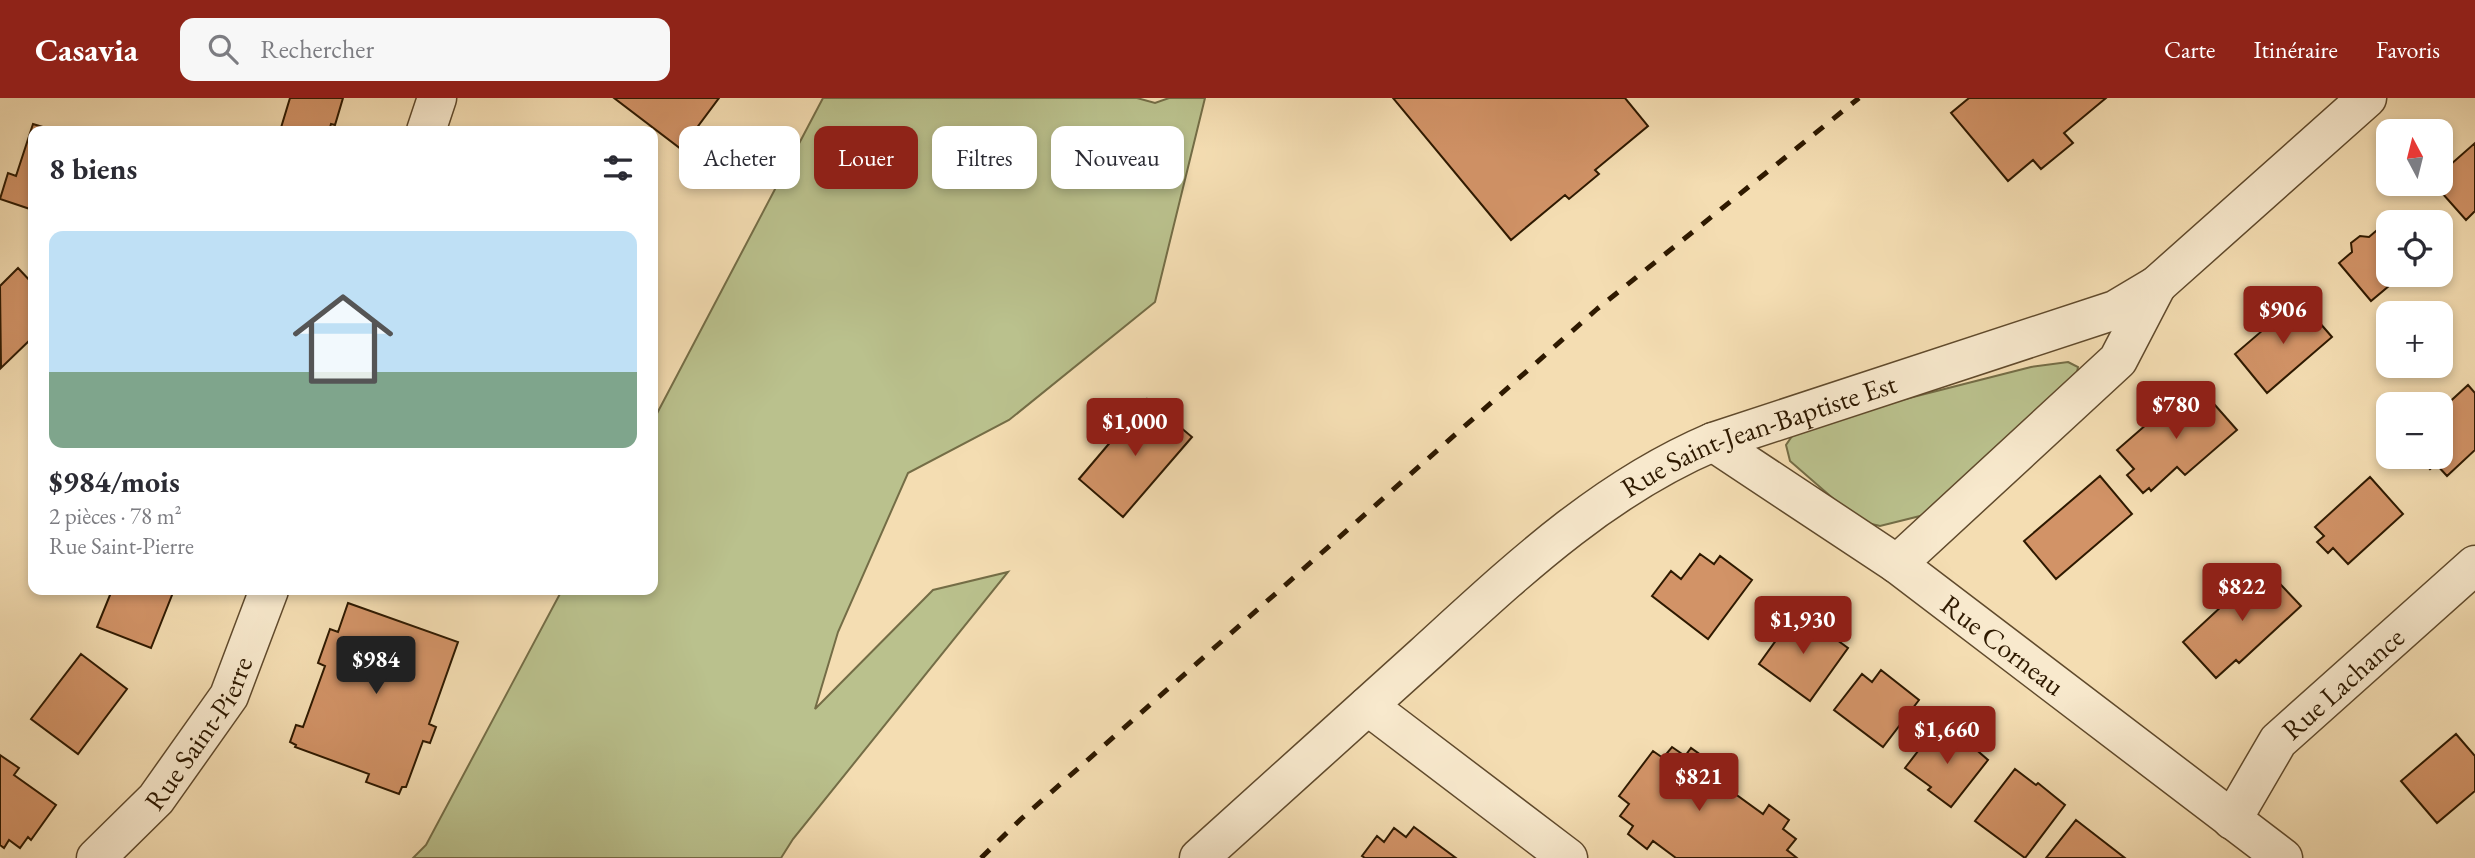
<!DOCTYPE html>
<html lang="fr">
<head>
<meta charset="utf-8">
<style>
  :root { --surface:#fff; --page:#f7f7f7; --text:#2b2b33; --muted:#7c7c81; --line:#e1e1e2; --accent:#8f2418 }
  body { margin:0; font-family:"EB Garamond",serif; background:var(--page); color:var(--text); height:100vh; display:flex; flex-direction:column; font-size:26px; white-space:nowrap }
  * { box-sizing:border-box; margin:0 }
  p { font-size:23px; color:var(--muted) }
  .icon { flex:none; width:38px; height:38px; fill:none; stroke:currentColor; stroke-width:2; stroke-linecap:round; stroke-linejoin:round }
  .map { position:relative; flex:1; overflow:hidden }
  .drawer { position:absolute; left:28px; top:28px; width:630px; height:469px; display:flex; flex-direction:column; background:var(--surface); border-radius:14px; box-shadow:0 4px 10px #0003 }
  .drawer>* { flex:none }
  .banner { position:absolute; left:679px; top:28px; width:665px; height:63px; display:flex; gap:14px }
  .needle { width:46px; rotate:353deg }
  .controls { position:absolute; left:2376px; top:21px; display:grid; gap:14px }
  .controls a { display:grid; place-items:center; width:77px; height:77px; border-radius:14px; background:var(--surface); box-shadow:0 4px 10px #0003; font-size:35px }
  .price { position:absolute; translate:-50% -60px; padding:0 16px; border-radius:7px; background:var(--accent); color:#fff; font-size:23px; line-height:46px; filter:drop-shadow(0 2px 4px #0008) }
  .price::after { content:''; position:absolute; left:50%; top:42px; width:21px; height:16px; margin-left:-10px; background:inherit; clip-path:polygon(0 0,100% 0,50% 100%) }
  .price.active { background:#222; color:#fff }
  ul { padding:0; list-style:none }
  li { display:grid; align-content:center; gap:14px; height:371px; padding:0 21px }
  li+li { border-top:2px solid var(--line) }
  li span { display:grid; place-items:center; height:217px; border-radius:14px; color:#555 }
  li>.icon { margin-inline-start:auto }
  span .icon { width:126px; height:126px; fill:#fffc; stroke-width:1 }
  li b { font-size:30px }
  h2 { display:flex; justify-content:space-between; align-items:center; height:84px; padding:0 21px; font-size:30px }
  .tag { padding:0 24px; border-radius:14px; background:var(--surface); box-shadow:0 4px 10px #0003; font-size:24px; line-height:63px }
  .tag.active { background:var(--accent); color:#fff }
  header { display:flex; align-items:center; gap:42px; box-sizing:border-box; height:98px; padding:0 35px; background:var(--accent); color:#fff }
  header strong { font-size:33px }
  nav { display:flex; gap:38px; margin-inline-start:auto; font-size:24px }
  .search { width:490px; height:63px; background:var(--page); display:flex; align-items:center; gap:18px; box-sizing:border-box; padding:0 24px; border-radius:14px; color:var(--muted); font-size:26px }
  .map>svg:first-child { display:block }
</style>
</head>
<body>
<header>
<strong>Casavia</strong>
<div class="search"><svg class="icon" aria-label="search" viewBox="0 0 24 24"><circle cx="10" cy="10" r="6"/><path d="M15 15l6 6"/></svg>Rechercher</div>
<nav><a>Carte</a><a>Itinéraire</a><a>Favoris</a></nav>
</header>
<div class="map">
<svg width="2475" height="760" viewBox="0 0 2475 760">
  <rect width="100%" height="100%" fill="#f4ddb2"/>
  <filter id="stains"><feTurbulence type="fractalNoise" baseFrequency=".00286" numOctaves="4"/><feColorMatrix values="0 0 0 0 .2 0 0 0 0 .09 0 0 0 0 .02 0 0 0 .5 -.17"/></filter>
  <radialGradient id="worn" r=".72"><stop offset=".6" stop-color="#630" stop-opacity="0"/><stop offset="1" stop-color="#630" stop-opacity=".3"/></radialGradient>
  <path fill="#bac18d" stroke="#746d46" stroke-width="2" d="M823,0H1137L1155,5L1169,0H1205L1155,204L1009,322L908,375L838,534L815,611L933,492L1008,474L793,741L781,760H413L426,747L562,492H653V323Z
    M2068,264L2078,269L2076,280L1924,417L1880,428L1859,423L1790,363L1786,347L1799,328L2031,269Z"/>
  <path fill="#d29367" stroke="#2e1900" stroke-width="2" d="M290,0H343L335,27L331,26L329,33H280Z
    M614,0H719L681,51Z
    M1393,0H1625L1648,28L1595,72L1599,76L1569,101L1565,97L1511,142Z
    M1969,0H2106L2064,35L2073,45L2041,71L2033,62L2008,83L1951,15Z
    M33,26L56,33H33V112L0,101L8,75L16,78Z
    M2475,45V113L2466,122L2434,86H2441V75Z
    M2397,115L2405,124H2389V177H2402L2371,203L2339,165L2352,154L2351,145L2360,138L2369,139Z
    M18,170L33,186V239L1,270L0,188Z
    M2299,201L2332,239L2267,295L2235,256Z
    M2468,287L2475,295V352L2447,378L2436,366L2430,371L2419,359H2441V308L2443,310Z
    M2199,289L2237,332L2185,377L2177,369L2151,393L2149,390L2143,395L2127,377L2134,371L2117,352L2170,306L2175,312Z
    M1147,301L1192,339L1123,419L1079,381Z
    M2100,378L2132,416L2056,481L2024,443Z
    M2370,379L2403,416L2348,466L2333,450L2328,455L2317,444L2324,438L2315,429Z
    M1700,456L1714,466L1720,458L1752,482L1708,541L1652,498L1671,473L1681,481Z
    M2264,469L2301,508L2239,565L2236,562L2216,580L2183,544Z
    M112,492H174L151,550L97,529Z
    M348,505L458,544L429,626L436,629L430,645L423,643L406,689H402L399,696L366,684L369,676L295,649L296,647L290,644L296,627L303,629L325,568L318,565L330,531L338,534Z
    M1797,513L1848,550L1810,603L1759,566Z
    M81,556L127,591L78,656L31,621Z
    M1881,572L1919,602L1883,649L1834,612L1862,576L1872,584Z
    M1935,631L1950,643L1957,635L1988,662L1951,709L1928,692L1931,689L1905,670Z
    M2456,636L2475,658V693L2437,725L2401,683Z
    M1672,649L1685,658L1691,650L1712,665L1705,674L1763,716L1769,707L1789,722L1783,731L1796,741L1787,752L1797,760H1676L1653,743L1647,751L1628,736L1633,728L1620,718L1629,706L1619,698L1653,653L1663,660Z
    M0,657L19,670L14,677L56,707L31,742L28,739L20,750L9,742L4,750L0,747Z
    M2015,671L2036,687L2038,685L2065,707L2025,760L1975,723Z
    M2076,722L2125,760H2046Z
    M1414,729L1456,760H1365L1362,758L1377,738L1384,744L1394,730L1406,739Z"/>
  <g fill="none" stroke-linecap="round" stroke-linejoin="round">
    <g stroke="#604a2c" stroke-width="41">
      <g id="minor">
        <path d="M426,33L437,0"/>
        <path id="s1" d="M1713,344L1897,466L2283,760"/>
        <path d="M1897,466L2118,262L2157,187"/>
        <path d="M1368,608L1568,760"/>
        <path id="s2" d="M2232,722L2278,643L2475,467"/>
        <path id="s3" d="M96,760L156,701L229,598L269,492"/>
        <path id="s4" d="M1199,760C1274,692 1349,625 1424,557C1513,476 1600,392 1713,344L2115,212L2157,187L2367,0"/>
      </g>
    </g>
    <use href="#minor" stroke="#f8e9cd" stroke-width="38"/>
    <path stroke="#2e1900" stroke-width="5" stroke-dasharray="12 12" stroke-linecap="butt" d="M981,760L1021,721L1597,211L1859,0"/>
  </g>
  <g text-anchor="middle" stroke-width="5" stroke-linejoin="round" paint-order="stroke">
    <g font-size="28" fill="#2e1900" stroke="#f8e9cd">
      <text dy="10" stroke="none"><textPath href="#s4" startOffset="709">Rue Saint-Jean-Baptiste Est</textPath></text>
      <text dy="10" stroke="none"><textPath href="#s1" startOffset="354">Rue Corneau</textPath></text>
      <text dy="10" stroke="none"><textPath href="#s2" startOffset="178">Rue Lachance</textPath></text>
      <text dy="10" stroke="none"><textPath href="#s3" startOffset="163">Rue Saint-Pierre</textPath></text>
    </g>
  </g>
  <rect width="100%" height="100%" filter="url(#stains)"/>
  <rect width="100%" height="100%" fill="url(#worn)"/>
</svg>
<div class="controls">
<a><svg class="needle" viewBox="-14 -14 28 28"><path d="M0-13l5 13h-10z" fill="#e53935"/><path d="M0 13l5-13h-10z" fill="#7c7c81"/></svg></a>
<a><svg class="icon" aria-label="locate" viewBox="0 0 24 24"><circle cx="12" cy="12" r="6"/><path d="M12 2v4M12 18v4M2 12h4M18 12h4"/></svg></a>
<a>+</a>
<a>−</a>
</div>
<b class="price" style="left:2283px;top:248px">$906</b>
<b class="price" style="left:2176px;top:343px">$780</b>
<b class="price" style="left:1135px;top:360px">$1,000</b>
<b class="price" style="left:2242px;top:525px">$822</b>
<b class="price" style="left:1803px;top:558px">$1,930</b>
<b class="price active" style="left:376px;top:598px">$984</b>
<b class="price" style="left:1947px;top:668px">$1,660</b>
<b class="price" style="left:1699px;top:715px">$821</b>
<div class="banner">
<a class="tag">Acheter</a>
<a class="tag active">Louer</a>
<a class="tag">Filtres</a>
<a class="tag">Nouveau</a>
</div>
<section class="drawer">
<h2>8 biens<svg class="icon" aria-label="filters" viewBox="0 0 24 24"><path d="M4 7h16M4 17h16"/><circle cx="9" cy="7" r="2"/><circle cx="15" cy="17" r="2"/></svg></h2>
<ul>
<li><span style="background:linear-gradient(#bfe0f5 65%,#7fa58c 0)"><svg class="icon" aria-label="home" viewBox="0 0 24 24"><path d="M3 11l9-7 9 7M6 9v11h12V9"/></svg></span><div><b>$984/mois</b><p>2 pièces · 78 m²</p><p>Rue Saint-Pierre</p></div></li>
</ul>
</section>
</div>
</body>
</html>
